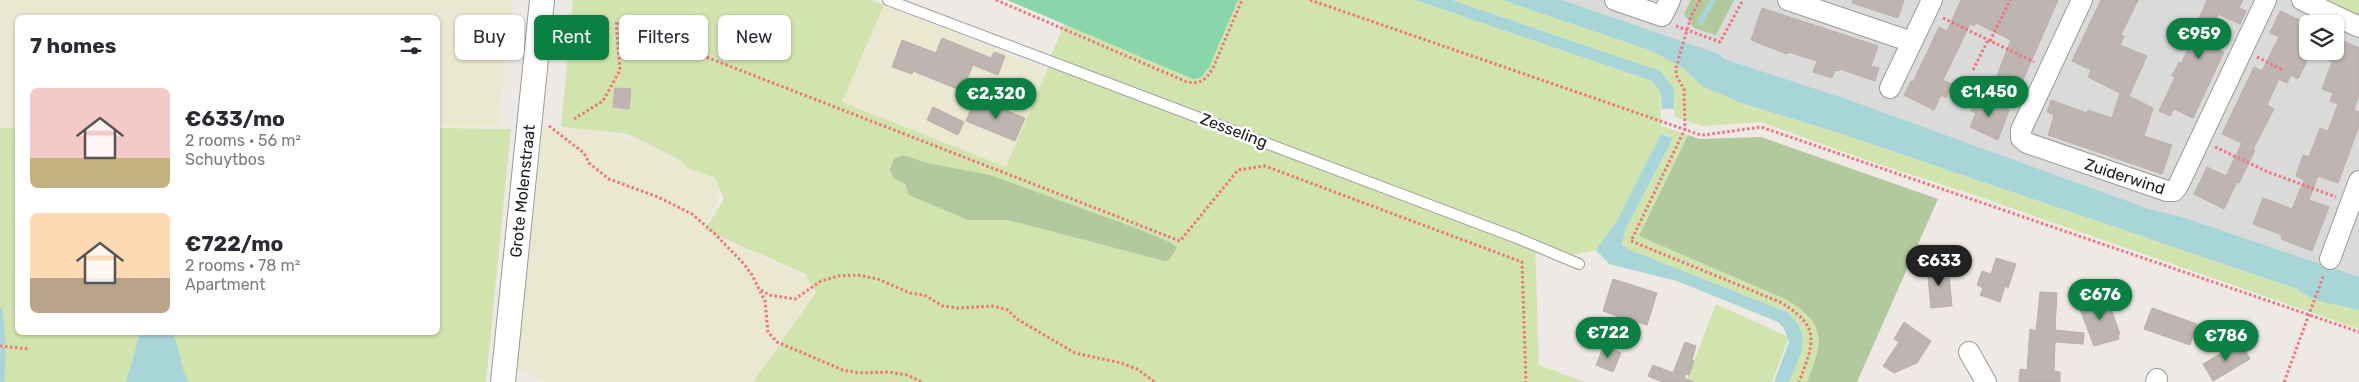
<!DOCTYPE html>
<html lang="en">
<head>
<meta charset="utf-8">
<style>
  :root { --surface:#fff; --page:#f7f7f7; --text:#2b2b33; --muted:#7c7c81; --accent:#0b8043 }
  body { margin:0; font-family:Rubik,sans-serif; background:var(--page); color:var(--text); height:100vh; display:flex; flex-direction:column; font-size:19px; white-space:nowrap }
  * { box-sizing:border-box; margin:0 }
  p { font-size:16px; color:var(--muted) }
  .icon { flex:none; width:28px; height:28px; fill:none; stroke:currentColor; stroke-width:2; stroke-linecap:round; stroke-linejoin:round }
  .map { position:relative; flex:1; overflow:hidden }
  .drawer { position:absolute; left:15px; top:15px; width:425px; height:320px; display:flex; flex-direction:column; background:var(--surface); border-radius:8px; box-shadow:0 1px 4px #0004 }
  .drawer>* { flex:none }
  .banner { position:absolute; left:455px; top:15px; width:475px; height:45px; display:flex; gap:10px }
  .buttons { position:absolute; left:2299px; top:15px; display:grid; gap:10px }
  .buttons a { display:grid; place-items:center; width:45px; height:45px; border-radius:8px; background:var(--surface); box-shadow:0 1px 4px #0004; font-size:25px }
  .price { position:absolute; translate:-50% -42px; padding:0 11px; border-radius:18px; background:var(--accent); color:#fff; font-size:16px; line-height:32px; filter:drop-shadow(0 1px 2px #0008) }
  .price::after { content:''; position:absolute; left:50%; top:30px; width:15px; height:11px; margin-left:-8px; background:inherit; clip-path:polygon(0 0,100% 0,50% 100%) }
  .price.current { background:#222; color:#fff }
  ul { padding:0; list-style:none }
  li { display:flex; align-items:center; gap:15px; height:125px; padding:0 15px }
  li span { display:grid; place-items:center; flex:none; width:140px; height:100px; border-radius:8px; color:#555 }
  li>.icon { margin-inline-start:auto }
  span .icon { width:60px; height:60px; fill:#fffc; stroke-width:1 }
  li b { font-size:21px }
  h2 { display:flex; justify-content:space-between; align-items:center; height:60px; padding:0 15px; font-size:21px }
  .tag { padding:0 18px; border-radius:8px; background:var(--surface); box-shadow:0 1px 4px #0004; font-size:18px; line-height:45px }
  .tag.current { background:var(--accent); color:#fff }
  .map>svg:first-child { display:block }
</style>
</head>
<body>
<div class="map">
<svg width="2359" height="382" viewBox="0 0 2359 382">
  <rect width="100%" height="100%" fill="#eee9e4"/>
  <path fill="#dbdada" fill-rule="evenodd" d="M1545,0H2359V293ZM2308,24H2335V51H2308Z"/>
  <path fill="#ebe8d1" d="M0,0H513L498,126H438V18H18L17,129H0Z
    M881,4L1047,69L1006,167L842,102Z
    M543,128L579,129L603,132L636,140L672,155L684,165L710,176L720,187L717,203L706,227L715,236L811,279L813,284V294L753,382H545L515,368Z"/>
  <path fill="#d2e4ae" d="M573,0H871L884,5L842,102L1006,167L1052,59L1197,113L1051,56L1067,17L1207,72L1238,0H1415L1652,81L1660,91L1661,126L1688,135L1640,236L1785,299C1828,324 1823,341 1807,382H1789C1801,354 1814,336 1787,312L1630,250L1622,245L1625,230L1673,138L1665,134H1661L1618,219L1596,250L1572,255L1535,242L1539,365L1585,382H753L816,292L805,274L705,230L724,199L715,178L688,168L675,157L628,134L561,127Z
    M1452,0H1502L1649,50L1682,67L1702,86L1738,102L1842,134L2297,289C2315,304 2337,304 2359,310V329L1977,196L1860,158L1762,122L1703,126L1674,117L1675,100L1660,71Z
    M2319,0H2359V19Z
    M0,128H17L18,332H438V128L511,129L486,382H0Z
    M1716,304L1789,337L1772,382H1686Z"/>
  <path fill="#b1c99c" d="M1691,0H1734L1716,35L1694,28L1684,14Z
    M1688,135L1700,139L1761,137L1938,199L1857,382H1807C1823,342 1828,324 1785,299L1639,236Z
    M903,155L927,163L990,175L1133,227L1170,242L1177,248L1169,260L1165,261L1008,220H968L909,195L905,184L894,178L890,170L894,159Z"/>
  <path fill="#88d6aa" d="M1007,0H1238L1209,68L1200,78L1193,79Z"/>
  <path fill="#a8d5d8" d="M1415,0H1452L1660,71L1674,88V109H1662L1660,91L1652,81Z
    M1502,0H1562L1719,54L1724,59L1849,100L2152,210L2182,217L2359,277V310C2337,304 2315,304 2297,289L1842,134L1738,102L1702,86L1682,67L1649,50Z
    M1710,0H1716L1702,26L1697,22Z
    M1661,134L1673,138L1625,230L1622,245L1630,250L1787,312C1814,336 1801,354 1789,382H1774L1789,342L1784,328L1778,322L1677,281L1609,264L1596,250L1618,219Z
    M140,333H172C181,348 179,367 189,382H126Z"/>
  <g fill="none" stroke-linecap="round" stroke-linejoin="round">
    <path stroke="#a8d5d8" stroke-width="5" d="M0,310L3,343
      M2,382L3,349"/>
  </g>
  <path fill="#beb4b1" stroke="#beaea8" d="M1853,0H1904L1898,18L1852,3Z
    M1961,0H2058L2019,89L1996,78L2011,40L1976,23L1974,26L1970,24L1943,80L1952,84L1946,98L1941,95L1934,110L1904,95L1911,81L1913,82L1939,27L1947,31Z
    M2101,0H2138L2121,35L2124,36L2120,45L2147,56L2129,96L2153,108L2144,136L2172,145L2162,174L2048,135L2054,115L2047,112L2051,100L2087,113L2088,110L2112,118L2120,93L2088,77L2091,70L2072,61Z
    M2207,0H2243L2239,8L2246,11L2240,24L2218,14L2205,43L2224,52L2193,118L2174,109L2170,116L2159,111L2175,77L2172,76L2179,62L2181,64L2193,38L2191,37Z
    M1762,8L1878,46L1871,66L1879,68L1875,81L1840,69L1839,71L1835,70L1832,78L1813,72L1817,61L1788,52L1787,54L1751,40Z
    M2280,11L2308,24V59L2298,79L2291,75L2287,83L2279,79L2267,105L2274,109L2253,149L2255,150L2239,183L2237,182L2224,209L2194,194L2207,167L2226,176L2238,151L2242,143L2222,134L2254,67L2262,71L2279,37L2270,33Z
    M2335,37L2359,48V95L2354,110L2359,112V126L2338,183L2318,176L2309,200L2329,207L2312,251L2281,239L2282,235L2253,224L2263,198L2292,209L2304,180L2296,176L2303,155L2309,157L2320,128L2328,131L2338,104L2330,101L2333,93L2322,89L2332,62L2309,51H2335Z
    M942,38L991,58L994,52L1005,56L998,75L973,65L962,91L913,71L912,74L892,67L902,40L936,53Z
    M615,88L631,89L629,109L613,107Z
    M1978,96L2009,110L1998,140L1970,127L1976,113L1971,111Z
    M976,98L1025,118L1015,141L966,121Z
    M933,107L964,122L958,135L927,120Z
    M1996,258L2016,264L2008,288L2005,286L2000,302L1980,295L1983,288L1977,285L1982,271L1991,274Z
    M1948,266L1952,306L1931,308L1927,268Z
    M1613,279L1657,293L1647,325L1631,320L1626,333L1611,328L1617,316L1603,311Z
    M2040,292L2057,293L2055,330L2084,333L2083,344L2055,342L2054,371L2060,372V382H2019L2020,369L2027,370L2030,329L2036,331Z
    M2105,292L2120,334L2118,335L2119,339L2094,346L2080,309L2094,301L2092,297Z
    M2152,308L2197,324L2190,345L2144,329Z
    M1904,322L1931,341L1917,363L1894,373L1883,366L1899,342L1894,339Z
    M1685,342L1696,346L1692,360L1694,361L1689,375L1686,374L1684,378L1694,382H1662L1648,376L1653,365L1673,373Z
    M2240,342L2250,359L2213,381L2203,364Z
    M1604,345L1621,353L1613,372L1596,365Z"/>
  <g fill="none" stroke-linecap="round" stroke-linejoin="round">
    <g stroke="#9a9a9a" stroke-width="12">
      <path id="service" d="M888,0L1517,238L1579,264"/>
    </g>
    <g stroke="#9a9a9a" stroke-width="22">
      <path id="minor" d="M1615,0L1662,16L1670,0
        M1788,0L1912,42L1932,0
        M2082,0L2021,130V138L2027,143L2167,191H2174L2178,186L2266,0
        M2302,0L2359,27
        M1890,88L1912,42
        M2330,259L2359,181
        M1969,352L1986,382
        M2156,382L2157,379"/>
    </g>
    <g stroke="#9a9a9a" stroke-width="26">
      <path id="tertiary" d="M503,382L542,0"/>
    </g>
    <path stroke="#ee757e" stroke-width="3" stroke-dasharray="2.5 2.5" stroke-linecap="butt" d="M996,0L1187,82C1201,84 1206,80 1213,68L1242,0
      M1310,0L1698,134L1704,135L1761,127L2359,332
      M1700,0L1691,16L1676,68V75L1684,89L1685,129L1631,241L1780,302C1822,327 1814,342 1799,382
      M2136,0H2137
      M1943,18L2034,62
      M1676,26L1720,42L1743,0
      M2199,30L2228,43
      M1990,41L2010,0
      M2257,57L2283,70
      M1973,70L1988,40
      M574,119L603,101L620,70L616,22L1180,241L1238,170L1265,166L1522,262L1526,382
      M549,126L584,153L589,163L609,179L658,197L692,214L714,233L744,264L752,275L765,301L768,332L777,342L843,370L859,373L888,372L907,375L922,382
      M2215,147L2268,172L2336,197
      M761,290L769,295L795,299L821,281L839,276L858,275L878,279L910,293L924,295L943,306L958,308L993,306L1008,310L1017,319L1075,353L1121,363L1137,369L1155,382
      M0,346L30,349
      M2284,382L2324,274"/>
    <use href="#service" stroke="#fff" stroke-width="10"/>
    <use href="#minor" stroke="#fff" stroke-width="20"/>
    <use href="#tertiary" stroke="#fff" stroke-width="24"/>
  </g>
  <g text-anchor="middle" stroke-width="5" stroke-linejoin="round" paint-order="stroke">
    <g font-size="16" fill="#1d1d1d" stroke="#fff">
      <text transform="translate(1234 130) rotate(21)" y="6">Zesseling</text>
      <text transform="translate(2125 176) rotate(18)" y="6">Zuiderwind</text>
      <text transform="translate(522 191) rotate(-84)" y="6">Grote Molenstraat</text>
    </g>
  </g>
</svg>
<div class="buttons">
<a><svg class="icon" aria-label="layers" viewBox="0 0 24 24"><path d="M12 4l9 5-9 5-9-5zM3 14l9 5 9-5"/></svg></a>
</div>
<b class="price" style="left:2199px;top:60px">€959</b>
<b class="price" style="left:1989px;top:118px">€1,450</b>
<b class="price" style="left:996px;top:120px">€2,320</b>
<b class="price current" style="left:1939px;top:287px">€633</b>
<b class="price" style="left:2100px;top:321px">€676</b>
<b class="price" style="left:1608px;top:359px">€722</b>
<b class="price" style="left:2226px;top:362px">€786</b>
<div class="banner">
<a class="tag">Buy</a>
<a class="tag current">Rent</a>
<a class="tag">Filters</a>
<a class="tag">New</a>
</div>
<section class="drawer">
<h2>7 homes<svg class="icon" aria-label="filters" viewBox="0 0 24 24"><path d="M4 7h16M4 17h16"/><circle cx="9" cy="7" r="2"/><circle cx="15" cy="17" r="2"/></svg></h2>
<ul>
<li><span style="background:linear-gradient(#f6c9c9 70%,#c2b280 0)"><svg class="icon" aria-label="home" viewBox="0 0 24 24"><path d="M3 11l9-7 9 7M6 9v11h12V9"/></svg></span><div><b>€633/mo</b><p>2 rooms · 56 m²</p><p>Schuytbos</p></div></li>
<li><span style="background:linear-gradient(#ffd9b3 65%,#b9a48a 0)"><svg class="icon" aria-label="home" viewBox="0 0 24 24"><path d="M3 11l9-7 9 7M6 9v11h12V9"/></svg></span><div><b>€722/mo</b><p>2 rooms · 78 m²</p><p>Apartment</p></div></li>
</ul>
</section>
</div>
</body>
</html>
